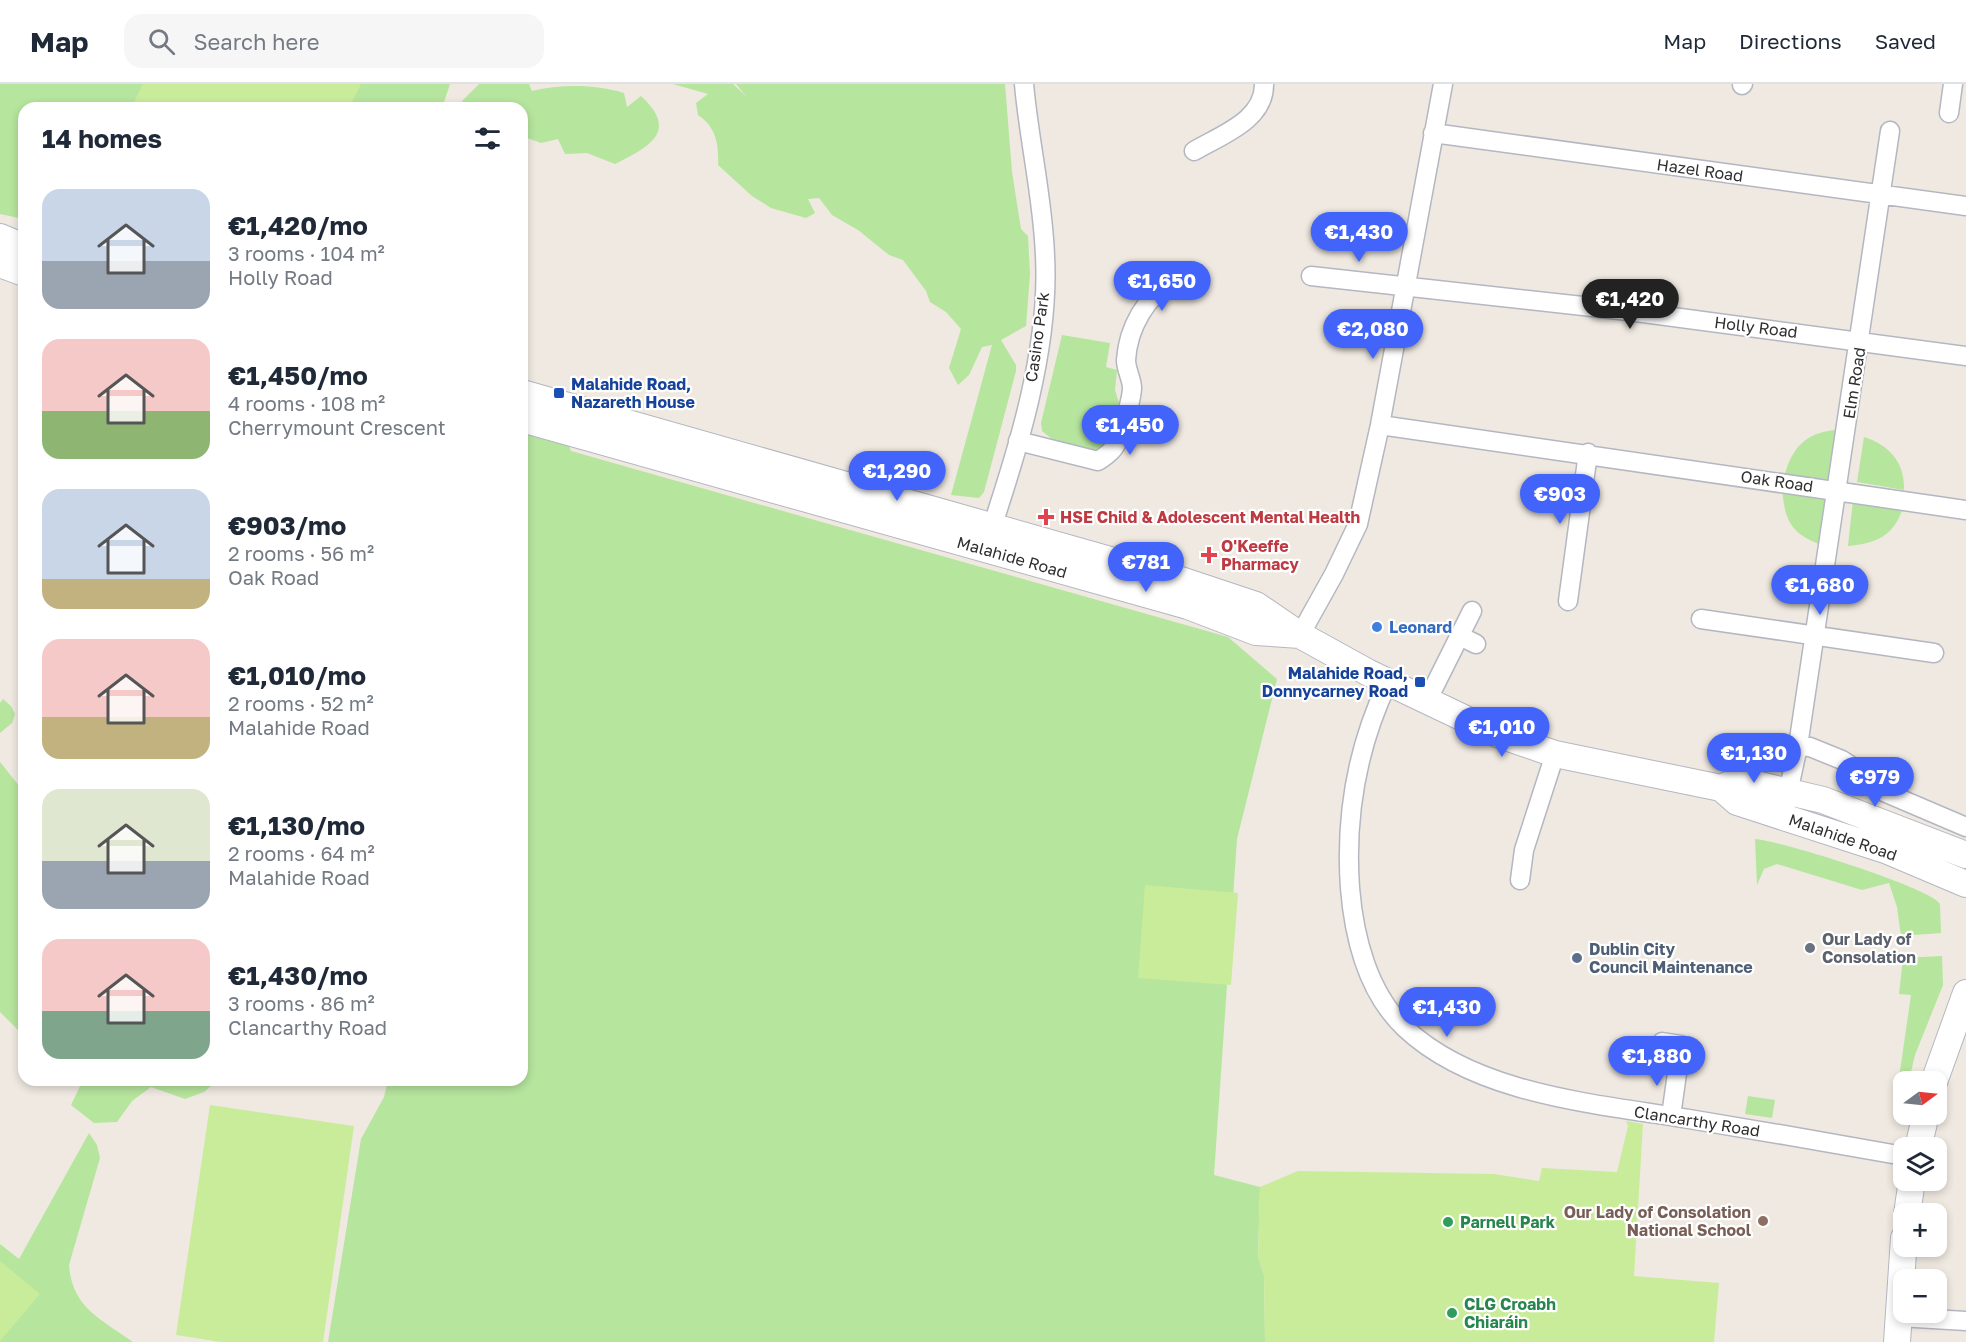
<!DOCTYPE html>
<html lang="en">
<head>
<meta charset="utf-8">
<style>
  :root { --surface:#fff; --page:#f6f6f7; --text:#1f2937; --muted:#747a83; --line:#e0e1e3; --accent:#4264fb }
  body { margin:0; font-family:"Golos Text",sans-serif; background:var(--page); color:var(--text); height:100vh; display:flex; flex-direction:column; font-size:22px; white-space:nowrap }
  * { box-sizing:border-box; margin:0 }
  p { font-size:20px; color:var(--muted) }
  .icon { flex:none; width:33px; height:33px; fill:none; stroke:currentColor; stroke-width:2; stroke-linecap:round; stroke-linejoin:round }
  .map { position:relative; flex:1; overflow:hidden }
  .drawer { position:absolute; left:18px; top:18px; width:510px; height:984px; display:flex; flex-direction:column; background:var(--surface); border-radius:18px; box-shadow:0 3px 9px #0003 }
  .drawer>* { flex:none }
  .needle { width:39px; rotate:75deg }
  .fabs { position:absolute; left:1893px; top:987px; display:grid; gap:12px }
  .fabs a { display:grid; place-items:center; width:54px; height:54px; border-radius:12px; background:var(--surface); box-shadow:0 3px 9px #0003; font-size:30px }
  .price { position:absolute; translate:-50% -51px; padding:0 14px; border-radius:21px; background:var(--accent); color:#fff; font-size:20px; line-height:39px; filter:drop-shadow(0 2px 3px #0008) }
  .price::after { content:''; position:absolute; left:50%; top:36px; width:18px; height:14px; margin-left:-9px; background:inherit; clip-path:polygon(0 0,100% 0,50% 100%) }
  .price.selected { background:#222; color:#fff }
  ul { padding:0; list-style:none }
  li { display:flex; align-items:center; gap:18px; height:150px; padding:0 24px }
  li span { display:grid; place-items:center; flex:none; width:168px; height:120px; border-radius:18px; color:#555 }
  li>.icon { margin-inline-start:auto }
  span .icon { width:72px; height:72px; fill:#fffc; stroke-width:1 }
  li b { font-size:26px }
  h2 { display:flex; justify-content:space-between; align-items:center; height:72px; padding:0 24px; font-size:26px }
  header { display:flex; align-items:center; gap:36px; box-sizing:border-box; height:84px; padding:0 30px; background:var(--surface); border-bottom:2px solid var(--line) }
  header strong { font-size:28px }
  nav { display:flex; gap:33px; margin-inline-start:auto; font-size:21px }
  .search { width:420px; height:54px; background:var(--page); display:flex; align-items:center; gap:15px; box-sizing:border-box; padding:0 21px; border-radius:18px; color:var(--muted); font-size:22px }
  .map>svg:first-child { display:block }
</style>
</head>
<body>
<header>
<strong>Map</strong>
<div class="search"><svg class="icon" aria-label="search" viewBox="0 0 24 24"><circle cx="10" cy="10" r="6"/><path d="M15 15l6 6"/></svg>Search here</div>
<nav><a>Map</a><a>Directions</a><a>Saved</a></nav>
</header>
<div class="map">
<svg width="1966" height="1258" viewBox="0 0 1966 1258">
  <rect width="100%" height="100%" fill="#efe9e1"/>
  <path fill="#b6e59e" d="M0,0H450L442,24H24V135L0,130Z
    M479,0H529L532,7C560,0 596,0 624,9L627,23L641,12C680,48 648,63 615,80L587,69L565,70L558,55L541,59L522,52V24H467L462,17Z
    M673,0H733L746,12L736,0H1005L1012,88L1021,145L1028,152L1030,190L1026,242L1001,256L1016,281V287L984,408L979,414L951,411L992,261L982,263L969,291L958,301L949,284L961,245L946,228L930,218L926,207L903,176L889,171L858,146L832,131L819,114L808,115L815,129L806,134L771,124L752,112L718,81C719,60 716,43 698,31L696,19L708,10Z
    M1062,251L1110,259L1106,283L1117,286L1115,306L1120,322L1108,360L1094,366L1086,367L1051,359L1052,355L1042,347L1041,339Z
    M522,346L568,359L571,367L1228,553L1277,595L1237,755L1214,1091L1260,1103L1258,1173L1264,1191L1265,1258H328L361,1055L384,1013L388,996H522Z
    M1839,346L1832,396L1785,390C1793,361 1809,347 1839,346Z
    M1864,353C1889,361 1905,378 1904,406L1857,398Z
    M1782,405L1828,413L1822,461C1791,450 1785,437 1782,405Z
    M1853,416L1903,423C1894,453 1876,459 1848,462Z
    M3,615L11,622L15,630L12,639L0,649V619Z
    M0,678L24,708V952L0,928Z
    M1755,755C1778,756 1932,804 1940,820L1941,849L1901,852L1897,823L1889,799L1862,806L1777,780L1764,785L1757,801Z
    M1942,872L1943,901L1915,971L1909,996L1899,994L1911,911L1899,910L1903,874Z
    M83,996H218L204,1008L185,1015L151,1003L132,1017L117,1038L94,1039L71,1021Z
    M1748,1012L1775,1016L1772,1034L1745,1030Z
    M89,1049L97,1061L100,1074L69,1181C72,1224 101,1235 133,1258H0V1160L19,1175Z"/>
  <path fill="#c9ec9a" d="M143,0H361L349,24H131Z
    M1145,801L1238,809L1231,901L1138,894Z
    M210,1021L354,1042L323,1258H221L176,1251Z
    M1626,1037L1643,1040L1634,1192L1719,1199L1714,1258H1265L1264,1191L1258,1173L1260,1103L1298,1087L1494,1090L1539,1097L1542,1084L1617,1088L1628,1042Z
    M0,1177L40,1210L0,1257Z"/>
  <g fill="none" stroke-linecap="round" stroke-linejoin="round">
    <g stroke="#b4b7c1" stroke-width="21">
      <path id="minor" d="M1742,1L1743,0
        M1949,29L1953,0
        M1433,49L1966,122
        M1194,67C1221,51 1265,36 1264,0
        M1311,192L1628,227L1966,272
        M1380,341L1966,426
        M1018,357L1098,377C1105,372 1111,369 1115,362C1121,353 1132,314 1132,304C1132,295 1126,286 1126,276C1128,244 1146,212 1174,196
        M989,452C1018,366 1050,263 1045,172C1043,114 1029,57 1024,0
        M1568,517L1588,369
        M1701,535L1934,569
        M1300,551L1334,490L1358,440L1380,341L1443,0
        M1460,552L1476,560
        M1388,598C1357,663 1345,733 1350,804C1354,853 1368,909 1405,944C1476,1011 1598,1020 1689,1035C1761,1047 1832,1059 1904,1072
        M1427,617L1472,527
        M1798,662L1810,663L1842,676L1871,695L1884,708L1966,743
        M1783,732L1798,662L1890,47
        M1520,796L1524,766L1555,670
        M1662,958L1681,961L1671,1032
        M1899,1233L1966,1237"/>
    </g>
    <g stroke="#b4b7c1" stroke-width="28">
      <path id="secondary" d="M0,153L24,163
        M0,180L24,189
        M522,309L1184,497L1256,521L1300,551L1369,589L1497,650L1555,670L1721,704L1737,718L1888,767L1966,800
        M522,335L1188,522L1256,548L1300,551
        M1721,704L1739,696L1823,716L1966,771
        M1934,998L1966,909
        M1918,1064L1926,1030
        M1907,1130L1912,1096
        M1897,1258L1904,1154"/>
    </g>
    <use href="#minor" stroke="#fff" stroke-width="18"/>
    <use href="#secondary" stroke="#fff" stroke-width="26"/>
  </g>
  <g fill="#1a4fb4" stroke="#fff" stroke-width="2">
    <rect x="553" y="303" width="12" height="12" rx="3"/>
    <rect x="1414" y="592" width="12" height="12" rx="3"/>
  </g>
  <g fill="#e0444e" stroke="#fff" stroke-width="2">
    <path d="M1043 424h6v6h6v6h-6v6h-6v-6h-6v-6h6z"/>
    <path d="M1206 462h6v6h6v6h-6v6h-6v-6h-6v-6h6z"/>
  </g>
  <circle fill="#3f7fe0" stroke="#fff" stroke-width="2" cx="1377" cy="543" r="6"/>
  <circle fill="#6b7280" stroke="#fff" stroke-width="2" cx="1810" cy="864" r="6"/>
  <circle fill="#5c6f8a" stroke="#fff" stroke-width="2" cx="1577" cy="874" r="6"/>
  <circle fill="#8d6e63" stroke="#fff" stroke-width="2" cx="1763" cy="1137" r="6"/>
  <g fill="#2e9e5b" stroke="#fff" stroke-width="2">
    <circle cx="1448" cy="1138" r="6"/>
    <circle cx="1452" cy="1229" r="6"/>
  </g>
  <g text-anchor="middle" stroke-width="4.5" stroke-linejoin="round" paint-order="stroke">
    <g font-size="16" fill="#2e2e2e" stroke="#fff">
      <text transform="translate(1700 86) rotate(8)" y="6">Hazel Road</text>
      <text transform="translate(1756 243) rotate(7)" y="6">Holly Road</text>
      <text transform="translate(1037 253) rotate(-82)" y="6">Casino Park</text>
      <text transform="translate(1854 299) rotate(-81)" y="6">Elm Road</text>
      <text transform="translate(1777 397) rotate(8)" y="6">Oak Road</text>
      <text transform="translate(1012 473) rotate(16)" y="6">Malahide Road</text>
      <text transform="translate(1843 753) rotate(19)" y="6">Malahide Road</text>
      <text transform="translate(1697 1037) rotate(9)" y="6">Clancarthy Road</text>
    </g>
    <g font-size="16" font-weight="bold" fill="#164399" stroke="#fff" text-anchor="start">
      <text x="571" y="306">Malahide Road,<tspan x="571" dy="18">Nazareth House</tspan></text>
      <text x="1408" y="595" text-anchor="end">Malahide Road,<tspan x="1408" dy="18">Donnycarney Road</tspan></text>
    </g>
    <g font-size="16" font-weight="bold" fill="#be3a42" stroke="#fff" text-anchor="start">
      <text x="1060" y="439">HSE Child &amp; Adolescent Mental Health</text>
      <text x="1221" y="468">O'Keeffe<tspan x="1221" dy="18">Pharmacy</tspan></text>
    </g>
    <g font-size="16" font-weight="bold" fill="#366cbe" stroke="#fff" text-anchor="start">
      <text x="1389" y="549">Leonard</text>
    </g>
    <g font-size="16" font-weight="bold" fill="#5b616d" stroke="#fff" text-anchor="start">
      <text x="1822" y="861">Our Lady of<tspan x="1822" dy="18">Consolation</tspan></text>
    </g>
    <g font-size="16" font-weight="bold" fill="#4e5e75" stroke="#fff" text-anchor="start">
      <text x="1589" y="871">Dublin City<tspan x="1589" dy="18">Council Maintenance</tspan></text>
    </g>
    <g font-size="16" font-weight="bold" fill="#785e54" stroke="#fff" text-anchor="end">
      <text x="1751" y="1134">Our Lady of Consolation<tspan x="1751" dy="18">National School</tspan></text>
    </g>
    <g font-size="16" font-weight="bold" fill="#27864d" stroke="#fff" text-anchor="start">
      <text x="1460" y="1144">Parnell Park</text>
      <text x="1464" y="1226">CLG Croabh<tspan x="1464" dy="18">Chiaráin</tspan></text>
    </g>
  </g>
</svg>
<div class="fabs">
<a><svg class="needle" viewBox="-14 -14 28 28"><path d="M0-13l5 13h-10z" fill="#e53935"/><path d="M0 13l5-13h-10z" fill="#747a83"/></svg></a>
<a><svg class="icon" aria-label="layers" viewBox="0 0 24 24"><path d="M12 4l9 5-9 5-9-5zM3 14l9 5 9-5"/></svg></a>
<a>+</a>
<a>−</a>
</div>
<b class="price" style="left:1359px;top:179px">€1,430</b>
<b class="price" style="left:1162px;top:228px">€1,650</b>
<b class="price selected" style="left:1630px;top:246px">€1,420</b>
<b class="price" style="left:1373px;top:276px">€2,080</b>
<b class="price" style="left:1130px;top:372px">€1,450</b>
<b class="price" style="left:897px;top:418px">€1,290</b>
<b class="price" style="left:1560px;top:441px">€903</b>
<b class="price" style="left:1146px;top:509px">€781</b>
<b class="price" style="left:1820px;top:532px">€1,680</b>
<b class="price" style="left:1502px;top:674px">€1,010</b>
<b class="price" style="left:1754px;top:700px">€1,130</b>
<b class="price" style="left:1875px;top:724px">€979</b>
<b class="price" style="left:1447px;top:954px">€1,430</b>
<b class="price" style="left:1657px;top:1003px">€1,880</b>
<section class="drawer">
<h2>14 homes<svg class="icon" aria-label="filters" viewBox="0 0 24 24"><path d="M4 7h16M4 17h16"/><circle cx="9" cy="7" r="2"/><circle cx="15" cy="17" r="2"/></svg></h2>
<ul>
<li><span style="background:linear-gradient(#c9d6e8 60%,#9aa5b1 0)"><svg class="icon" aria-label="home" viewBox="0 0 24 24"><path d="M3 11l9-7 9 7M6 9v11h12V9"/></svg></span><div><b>€1,420/mo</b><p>3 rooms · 104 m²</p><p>Holly Road</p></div></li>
<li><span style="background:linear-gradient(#f6c9c9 60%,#8fb573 0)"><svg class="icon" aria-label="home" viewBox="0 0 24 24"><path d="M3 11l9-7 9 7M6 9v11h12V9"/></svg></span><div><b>€1,450/mo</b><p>4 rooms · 108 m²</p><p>Cherrymount Crescent</p></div></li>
<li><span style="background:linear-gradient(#c9d6e8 75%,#c2b280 0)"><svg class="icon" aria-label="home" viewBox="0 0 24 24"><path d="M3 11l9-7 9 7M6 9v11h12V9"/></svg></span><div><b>€903/mo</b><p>2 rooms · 56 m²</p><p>Oak Road</p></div></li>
<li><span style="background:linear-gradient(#f6c9c9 65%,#c2b280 0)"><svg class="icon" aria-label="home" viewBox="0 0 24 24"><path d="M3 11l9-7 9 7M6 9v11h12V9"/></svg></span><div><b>€1,010/mo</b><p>2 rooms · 52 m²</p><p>Malahide Road</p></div></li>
<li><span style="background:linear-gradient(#dfe7d0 60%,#9aa5b1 0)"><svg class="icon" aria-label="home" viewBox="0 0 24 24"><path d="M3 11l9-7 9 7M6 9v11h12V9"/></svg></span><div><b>€1,130/mo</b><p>2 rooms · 64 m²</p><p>Malahide Road</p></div></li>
<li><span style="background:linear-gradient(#f6c9c9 60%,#7fa58c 0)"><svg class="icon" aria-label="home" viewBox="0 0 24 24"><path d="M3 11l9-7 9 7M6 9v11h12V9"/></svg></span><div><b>€1,430/mo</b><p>3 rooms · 86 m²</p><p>Clancarthy Road</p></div></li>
</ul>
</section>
</div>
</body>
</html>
